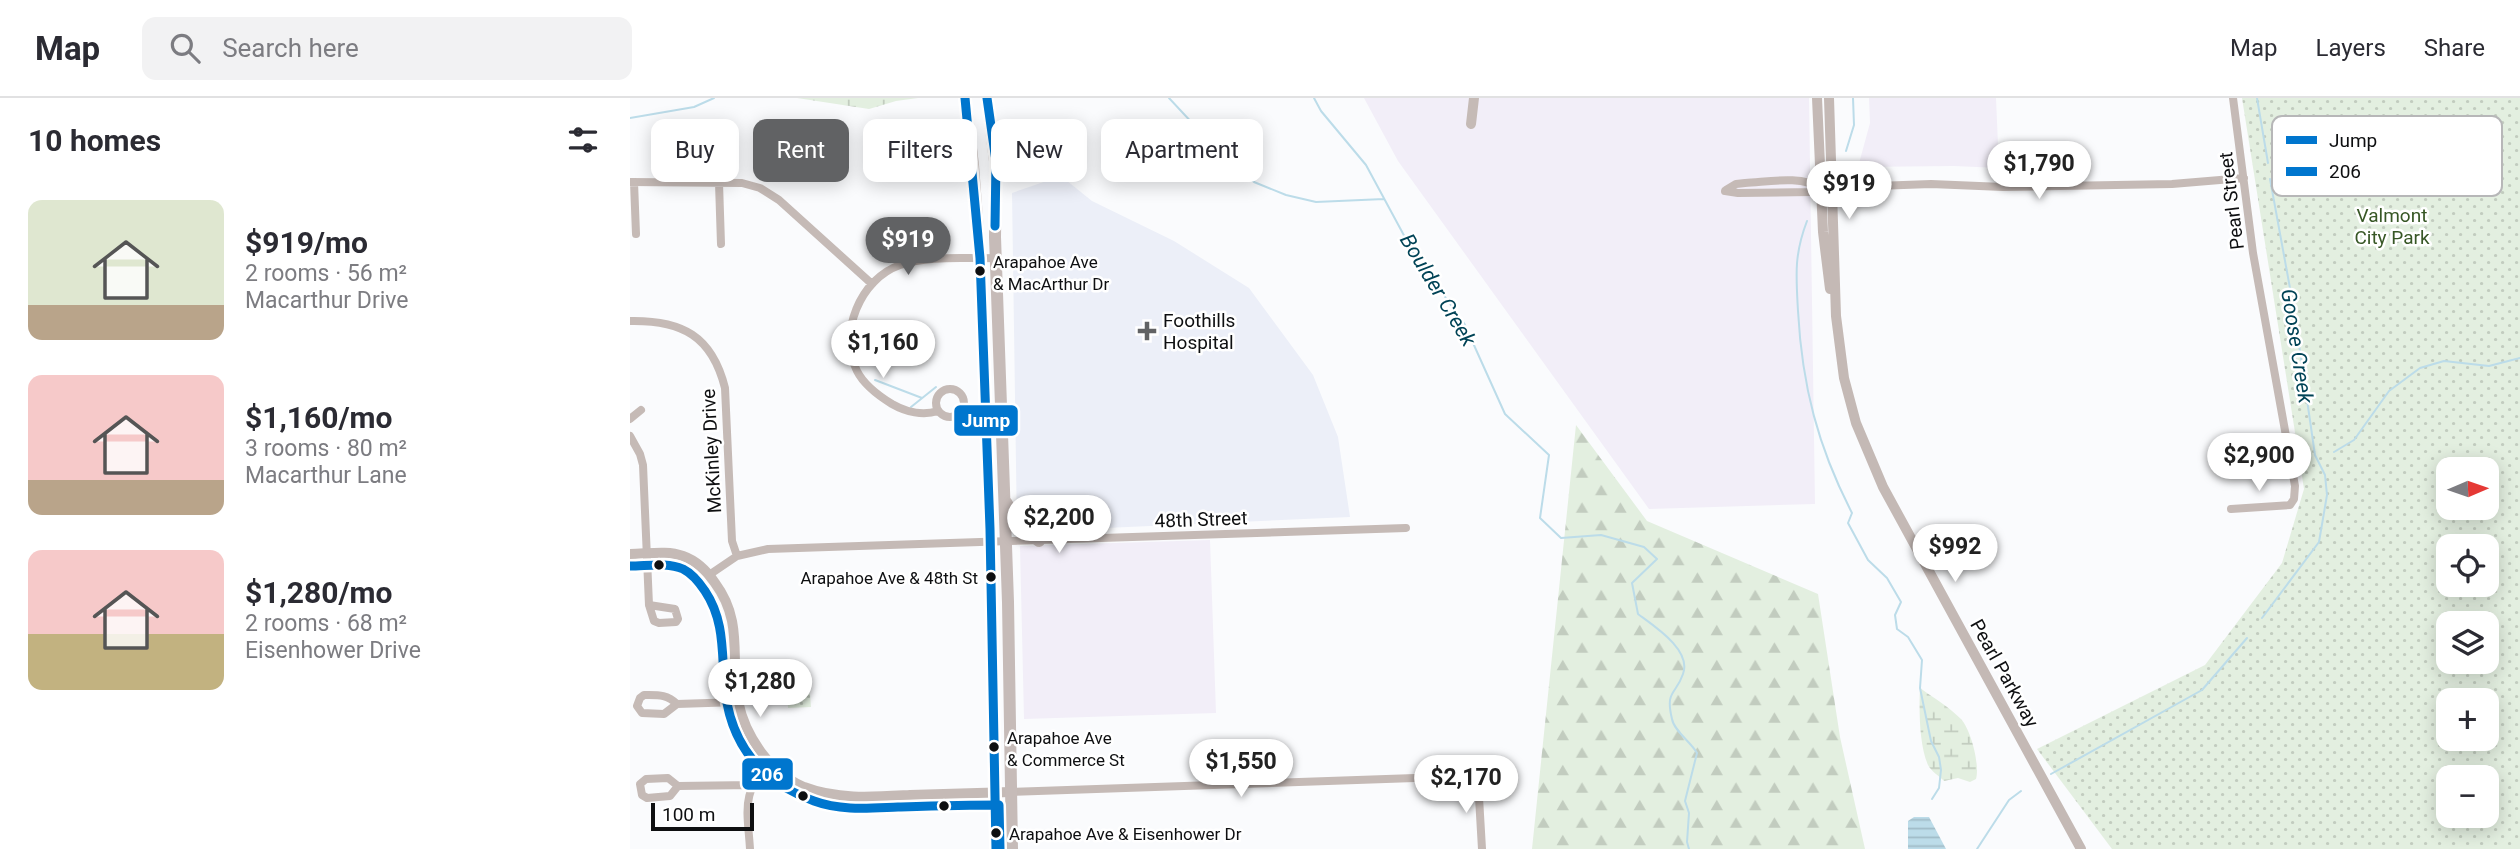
<!DOCTYPE html>
<html lang="en">
<head>
<meta charset="utf-8">
<style>
  :root { --surface:#fff; --page:#f2f2f3; --text:#2b2b33; --muted:#7c7c81; --line:#e1e1e2; --accent:#616264 }
  body { margin:0; font-family:Roboto,sans-serif; background:var(--page); color:var(--text); height:100vh; display:flex; flex-direction:column; font-size:26px; white-space:nowrap }
  * { box-sizing:border-box; margin:0 }
  p { font-size:23px; color:var(--muted) }
  .icon { flex:none; width:38px; height:38px; fill:none; stroke:currentColor; stroke-width:2; stroke-linecap:round; stroke-linejoin:round }
  .map { position:relative; flex:1; overflow:hidden }
  .sheet { display:flex; flex-direction:column; background:var(--surface); width:630px }
  .sheet>* { flex:none }
  .hud { position:absolute; left:21px; top:21px; width:665px; height:63px; display:flex; gap:14px }
  .needle { width:46px; rotate:88deg }
  .buttons { position:absolute; left:1806px; top:359px; display:grid; gap:14px }
  .buttons a { display:grid; place-items:center; width:63px; height:63px; border-radius:14px; background:var(--surface); box-shadow:0 4px 18px #0003; font-size:35px }
  .scale { position:absolute; left:21px; bottom:18px; width:103px; box-sizing:border-box; padding-left:7px; border:4px solid #0e0f11; border-top:0; font-size:19px; line-height:24px; white-space:nowrap; color:#0e0f11; -webkit-text-stroke:5px #fff; paint-order:stroke }
  .price { position:absolute; translate:-50% -60px; padding:0 16px; border-radius:24px; background:#fff; color:#222; font-size:23px; line-height:46px; filter:drop-shadow(0 2px 4px #0008) }
  .price::after { content:''; position:absolute; left:50%; top:42px; width:21px; height:16px; margin-left:-10px; background:inherit; clip-path:polygon(0 0,100% 0,50% 100%) }
  .price.selected { background:var(--accent); color:#fff }
  ul { padding:0; list-style:none }
  li { display:flex; align-items:center; gap:21px; height:175px; padding:0 28px }
  li span { display:grid; place-items:center; flex:none; width:196px; height:140px; border-radius:14px; color:#555 }
  li>.icon { margin-inline-start:auto }
  span .icon { width:84px; height:84px; fill:#fffc; stroke-width:1 }
  li b { font-size:30px }
  h2 { display:flex; justify-content:space-between; align-items:center; height:84px; padding:0 28px; font-size:30px }
  .chip { padding:0 24px; border-radius:14px; background:var(--surface); box-shadow:0 4px 18px #0003; font-size:24px; line-height:63px }
  .chip.selected { background:var(--accent); color:#fff }
  header { display:flex; align-items:center; gap:42px; box-sizing:border-box; height:98px; padding:0 35px; background:var(--surface); border-bottom:2px solid var(--line) }
  header strong { font-size:33px }
  nav { display:flex; gap:38px; margin-inline-start:auto; font-size:24px }
  .search { width:490px; height:63px; background:var(--page); display:flex; align-items:center; gap:18px; box-sizing:border-box; padding:0 24px; border-radius:14px; color:var(--muted); font-size:26px }
  main { display:flex; flex:1; min-height:0 }
  .map>svg:first-child { display:block }
</style>
</head>
<body>
<header>
<strong>Map</strong>
<div class="search"><svg class="icon" aria-label="search" viewBox="0 0 24 24"><circle cx="10" cy="10" r="6"/><path d="M15 15l6 6"/></svg>Search here</div>
<nav><a>Map</a><a>Layers</a><a>Share</a></nav>
</header>
<main>
<section class="sheet">
<h2>10 homes<svg class="icon" aria-label="filters" viewBox="0 0 24 24"><path d="M4 7h16M4 17h16"/><circle cx="9" cy="7" r="2"/><circle cx="15" cy="17" r="2"/></svg></h2>
<ul>
<li><span style="background:linear-gradient(#dfe7d0 75%,#b9a48a 0)"><svg class="icon" aria-label="home" viewBox="0 0 24 24"><path d="M3 11l9-7 9 7M6 9v11h12V9"/></svg></span><div><b>$919/mo</b><p>2 rooms · 56 m²</p><p>Macarthur Drive</p></div></li>
<li><span style="background:linear-gradient(#f6c9c9 75%,#b9a48a 0)"><svg class="icon" aria-label="home" viewBox="0 0 24 24"><path d="M3 11l9-7 9 7M6 9v11h12V9"/></svg></span><div><b>$1,160/mo</b><p>3 rooms · 80 m²</p><p>Macarthur Lane</p></div></li>
<li><span style="background:linear-gradient(#f6c9c9 60%,#c2b280 0)"><svg class="icon" aria-label="home" viewBox="0 0 24 24"><path d="M3 11l9-7 9 7M6 9v11h12V9"/></svg></span><div><b>$1,280/mo</b><p>2 rooms · 68 m²</p><p>Eisenhower Drive</p></div></li>
</ul>
</section>
<div class="map">
<svg width="1890" height="751" viewBox="0 0 1890 751">
  <defs>
    <pattern id="forest-firs" width="22" height="20" patternUnits="userSpaceOnUse" patternTransform="scale(1.75)"><rect width="22" height="20" fill="#e3efe0"/><path d="M5 1l3.5 6h-7zM16 11l3.5 6h-7z" fill="#c2ccbf"/></pattern>
    <pattern id="wetland-marsh" width="20" height="14" patternUnits="userSpaceOnUse" patternTransform="scale(1.75)"><rect width="20" height="14" fill="#e3efe0"/><path d="M1 5h8M5 5V1M11 12h8M15 12V8" fill="none" stroke="#c2ccbf"/></pattern>
    <pattern id="park-dots" width="8" height="8" patternUnits="userSpaceOnUse" patternTransform="scale(1.75)"><rect width="8" height="8" fill="#e3efe0"/><path d="M2 2h.1M6 6h.1" fill="none" stroke="#c2ccbf" stroke-width="1.8" stroke-linecap="round"/></pattern>
    <pattern id="water-rules" width="6" height="5" patternUnits="userSpaceOnUse" patternTransform="scale(1.75)"><rect width="6" height="5" fill="#bcdce9"/><path d="M0 2.5h6" fill="none" stroke="#a0bcc7"/></pattern>
  </defs>
  <rect width="100%" height="100%" fill="#fafbfd"/>
  <path fill="#f2eef8" d="M734,0H1179L1185,406L1019,411L768,63Z
    M1239,0H1366L1369,70L1324,68L1228,69L1240,25Z
    M580,442L586,615L394,621L390,448Z"/>
  <path fill="#eceff8" d="M431,78L462,103L544,143L619,190L683,277L708,339L720,419L387,434L382,95Z"/>
  <path fill="url(#forest-firs)" d="M946,327L1017,423L1188,496L1210,639L1235,751H902Z"/>
  <path fill="url(#wetland-marsh)" d="M167,0H288L266,3L239,11Z
    M1290,590C1304,600 1319,609 1331,621C1341,632 1350,667 1346,681L1340,684L1328,680L1314,683C1309,678 1301,673 1298,667C1289,647 1289,611 1290,590Z"/>
  <path fill="url(#park-dots)" fill-rule="evenodd" d="M1612,0H1890V751H1482L1407,651L1575,567L1652,465L1674,391ZM1818,371H1857V410H1818ZM1818,448H1857V486H1818ZM1818,525H1857V564H1818ZM1818,602H1857V640H1818ZM1818,679H1857V718H1818Z
    M163,590L180,596L181,609L158,610L157,591Z"/>
  <path fill="url(#water-rules)" d="M1284,719H1299L1316,751H1278V723Z"/>
  <g fill="none" stroke-linecap="round" stroke-linejoin="round">
    <path stroke="#bcdce9" stroke-width="2" d="M539,0L593,58L624,84L656,97L686,104L754,101
      M684,0L691,13L736,67L784,156L834,225L875,316L919,357L910,420L931,440L971,437L1014,449L1027,461L1002,485L1008,516C1024,528 1062,552 1053,576C1046,597 1035,592 1042,621C1044,633 1061,644 1067,655L1055,703L1059,715L1057,744L1059,751
      M1627,0L1638,65
      M0,20L64,9L84,0
      M1216,53L1224,27L1223,0
      M1177,123C1164,157 1166,177 1168,213C1172,288 1188,349 1222,415L1218,425L1238,462L1257,480L1271,504L1265,517L1267,531L1278,539L1292,562L1290,590L1301,643L1309,659L1311,672L1309,690L1302,701
      M245,282L292,300
      M281,309L306,289
      M1704,354L1724,342L1759,293L1790,270L1814,263L1859,268L1890,260
      M1632,520L1689,444L1697,397L1695,377L1685,357L1664,212L1640,81
      M1421,676L1572,592L1617,540
      M1347,751L1379,702L1391,693"/>
    <path stroke="#c5bab6" stroke-width="8" d="M0,84L112,85L130,90L149,102L242,186
      M4,84L6,136
      M89,85L91,146
      M1096,92L1106,86L1115,85C1138,84 1170,77 1191,90
      M1095,93L1108,95L1181,94L1191,90L1301,86L1373,89L1542,86L1614,80
      M0,223C52,222 82,238 95,290L102,443L107,458
      M306 305a14 14 0 1 1 28 0a14 14 0 1 1-28 0Z
      M308,313C293,318 276,314 262,306C249,298 234,287 227,273C208,235 230,181 270,167C299,157 335,161 366,160
      M0,321L11,312
      M0,338L10,356L13,367L19,507
      M1601,411L1660,407L1664,401L1665,388L1623,155L1603,0
      M79,477L107,458L138,451L776,430
      M19,507L45,511L48,521L46,524L29,525L24,523Z
      M14,597C28,597 37,596 47,606L34,616L12,615L7,608L10,600Z
      M47,606L108,604
      M38,680L48,688L40,698L17,700L12,697L10,686L16,681Z
      M48,688L122,687
      M381,694L843,678L848,682L852,751
      M120,751C118,716 109,688 144,668"/>
    <path stroke="#c5bab6" stroke-width="10" d="M841,26L844,0
      M0,456C17,456 37,452 53,458C67,463 77,473 85,485C114,524 100,560 108,603C115,638 140,675 174,689C208,702 244,699 280,697C314,696 347,695 381,694"/>
    <path stroke="#c4b9b5" stroke-width="10" d="M1187,0L1193,134L1200,191
      M1199,0L1206,218L1214,280L1226,325L1253,389L1451,751"/>
    <path stroke="#c6bbb8" stroke-width="12" d="M335,0L343,67L350,160L360,431L366,751
      M357,0L366,71L365,139L378,504L382,751
      M376,404L390,428L409,443"/>
    <g stroke="#fff" stroke-width="14">
      <path id="bus-1" d="M335,0L350,160L360,431L366,751
        M357,0L366,63L365,128"/>
    </g>
    <g stroke="#fff" stroke-width="14">
      <path id="bus-2" d="M0,468C17,468 37,464 53,471C63,476 69,484 75,493C93,520 92,548 94,580C97,641 126,682 184,703C211,713 240,710 268,709C302,708 335,707 369,707L370,751"/>
    </g>
    <use href="#bus-1" stroke="#0076ce" stroke-width="9"/>
    <use href="#bus-2" stroke="#0076ce" stroke-width="9"/>
  </g>
  <g fill="#0e0f11" stroke="#fff" stroke-width="2.5">
    <circle cx="350" cy="173" r="6"/>
    <circle cx="29" cy="467" r="6"/>
    <circle cx="361" cy="479" r="6"/>
    <circle cx="364" cy="649" r="6"/>
    <circle cx="173" cy="698" r="6"/>
    <circle cx="314" cy="708" r="6"/>
    <circle cx="366" cy="735" r="6"/>
  </g>
  <path fill="#616264" stroke="#fff" stroke-width="2.5" d="M513.5 222.5h7v7h7v7h-7v7h-7v-7h-7v-7h7z"/>
  <g text-anchor="middle" stroke-width="5" stroke-linejoin="round" paint-order="stroke">
    <g font-size="17" fill="#0e0f11" stroke="#fff" text-anchor="start">
      <text x="363" y="170">Arapahoe Ave<tspan x="363" dy="22">&amp; MacArthur Dr</tspan></text>
      <text x="348" y="486" text-anchor="end">Arapahoe Ave &amp; 48th St</text>
      <text x="377" y="646">Arapahoe Ave<tspan x="377" dy="22">&amp; Commerce St</tspan></text>
      <text x="379" y="742">Arapahoe Ave &amp; Eisenhower Dr</text>
    </g>
    <g font-size="19" fill="#0e0f11" stroke="#fff">
      <text transform="translate(1601 103) rotate(-97)" y="7">Pearl Street</text>
      <text transform="translate(81 353) rotate(-93)" y="7">McKinley Drive</text>
      <text transform="translate(571 421) rotate(-2)" y="7">48th Street</text>
      <text transform="translate(1375 575) rotate(61)" y="7">Pearl Parkway</text>
    </g>
    <g font-size="19" fill="#375725" stroke="#fff">
      <text x="1762" y="124">Valmont<tspan x="1762" dy="22">City Park</tspan></text>
    </g>
    <g font-size="19" fill="#0e0f11" stroke="#fff" text-anchor="start">
      <text x="533" y="229">Foothills<tspan x="533" dy="22">Hospital</tspan></text>
    </g>
    <g font-size="21" font-style="italic" fill="#004356" stroke="#fff">
      <text transform="translate(808 192) rotate(59)" y="7">Boulder Creek</text>
      <text transform="translate(1667 248) rotate(81)" y="7">Goose Creek</text>
    </g>
  </g>
  <rect x="1642" y="18" width="230" height="80" rx="10" fill="#fff" stroke="#b7b7b8" stroke-width="2"/>
  <rect x="1656" y="38" width="31" height="8" fill="#0076ce"/>
  <rect x="1656" y="69" width="31" height="9" fill="#0076ce"/>
  <g font-size="19" fill="#0e0f11">
    <text x="1699" y="49">Jump</text>
    <text x="1699" y="80">206</text>
  </g>
  <g stroke="#fff" stroke-width="2.5">
    <rect x="323" y="306" width="66" height="33" rx="7" fill="#0076ce"/>
    <rect x="111" y="659" width="53" height="34" rx="7" fill="#0076ce"/>
  </g>
  <g font-size="19" text-anchor="middle" font-weight="bold" fill="#fff">
    <text x="356" y="329">Jump</text>
    <text x="137" y="683">206</text>
  </g>
</svg>
<div class="buttons">
<a><svg class="needle" viewBox="-14 -14 28 28"><path d="M0-13l5 13h-10z" fill="#e53935"/><path d="M0 13l5-13h-10z" fill="#7c7c81"/></svg></a>
<a><svg class="icon" aria-label="locate" viewBox="0 0 24 24"><circle cx="12" cy="12" r="6"/><path d="M12 2v4M12 18v4M2 12h4M18 12h4"/></svg></a>
<a><svg class="icon" aria-label="layers" viewBox="0 0 24 24"><path d="M12 4l9 5-9 5-9-5zM3 14l9 5 9-5"/></svg></a>
<a>+</a>
<a>−</a>
</div>
<div class="scale">100 m</div>
<b class="price" style="left:1409px;top:103px">$1,790</b>
<b class="price" style="left:1219px;top:123px">$919</b>
<b class="price selected" style="left:278px;top:179px">$919</b>
<b class="price" style="left:253px;top:282px">$1,160</b>
<b class="price" style="left:1629px;top:395px">$2,900</b>
<b class="price" style="left:429px;top:457px">$2,200</b>
<b class="price" style="left:1325px;top:486px">$992</b>
<b class="price" style="left:130px;top:621px">$1,280</b>
<b class="price" style="left:611px;top:701px">$1,550</b>
<b class="price" style="left:836px;top:717px">$2,170</b>
<div class="hud">
<a class="chip">Buy</a>
<a class="chip selected">Rent</a>
<a class="chip">Filters</a>
<a class="chip">New</a>
<a class="chip">Apartment</a>
</div>
</div>
</main>
</body>
</html>
